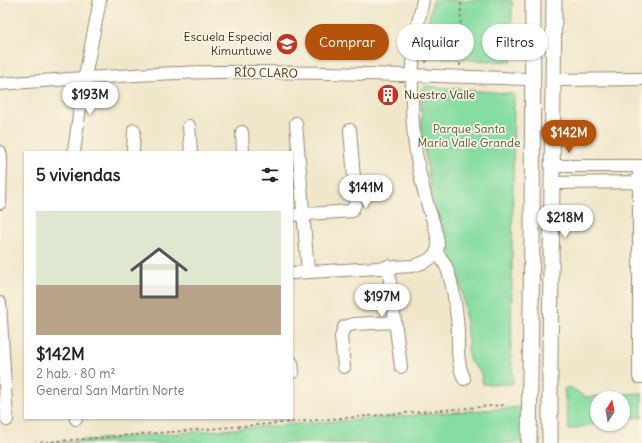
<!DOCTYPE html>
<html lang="es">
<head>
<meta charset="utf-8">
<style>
  :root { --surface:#fff; --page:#f2f2f2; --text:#202124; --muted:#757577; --line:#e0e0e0; --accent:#b45309 }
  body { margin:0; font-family:Delius,sans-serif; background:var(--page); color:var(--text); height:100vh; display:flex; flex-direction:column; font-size:15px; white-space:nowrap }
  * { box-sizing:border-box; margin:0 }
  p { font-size:13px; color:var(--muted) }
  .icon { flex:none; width:22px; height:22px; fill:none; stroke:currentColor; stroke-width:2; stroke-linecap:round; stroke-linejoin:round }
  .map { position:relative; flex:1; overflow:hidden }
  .side { position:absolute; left:24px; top:151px; width:269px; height:268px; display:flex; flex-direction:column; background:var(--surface); border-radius:0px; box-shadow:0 1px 3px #0004 }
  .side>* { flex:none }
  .banner { position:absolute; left:305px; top:24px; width:277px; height:36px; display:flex; gap:8px }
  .needle { width:26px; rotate:11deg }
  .tools { position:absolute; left:590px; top:391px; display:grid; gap:8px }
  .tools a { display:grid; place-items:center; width:40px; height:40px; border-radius:50%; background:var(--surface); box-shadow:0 1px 3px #0004; font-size:20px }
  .price { position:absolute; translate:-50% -34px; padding:0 9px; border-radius:14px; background:#fff; color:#222; font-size:13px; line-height:26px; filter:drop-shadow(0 1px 2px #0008) }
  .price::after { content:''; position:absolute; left:50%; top:24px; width:12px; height:9px; margin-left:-6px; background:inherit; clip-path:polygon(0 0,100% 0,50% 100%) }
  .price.current { background:var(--accent); color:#fff }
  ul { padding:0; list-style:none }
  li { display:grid; align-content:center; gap:8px; height:212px; padding:0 12px }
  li+li { border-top:1px solid var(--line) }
  li span { display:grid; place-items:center; height:124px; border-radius:0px; color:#555 }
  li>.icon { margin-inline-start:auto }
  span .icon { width:72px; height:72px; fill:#fffc; stroke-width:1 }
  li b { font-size:17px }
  h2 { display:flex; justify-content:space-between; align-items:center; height:48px; padding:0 12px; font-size:17px }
  .tag { padding:0 14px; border-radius:18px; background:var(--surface); box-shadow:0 1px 3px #0004; font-size:14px; line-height:36px }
  .tag.current { background:var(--accent); color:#fff }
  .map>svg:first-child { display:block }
</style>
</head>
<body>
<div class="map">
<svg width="642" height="443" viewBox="0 0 642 443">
  <rect width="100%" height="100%" fill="#fcf5e5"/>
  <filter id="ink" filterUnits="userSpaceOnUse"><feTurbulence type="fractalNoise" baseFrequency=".025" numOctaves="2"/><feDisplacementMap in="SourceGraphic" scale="8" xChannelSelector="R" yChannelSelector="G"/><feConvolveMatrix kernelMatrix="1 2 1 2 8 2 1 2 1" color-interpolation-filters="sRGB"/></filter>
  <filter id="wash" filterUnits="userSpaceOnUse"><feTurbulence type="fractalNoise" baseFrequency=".012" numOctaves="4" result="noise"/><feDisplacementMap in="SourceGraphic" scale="16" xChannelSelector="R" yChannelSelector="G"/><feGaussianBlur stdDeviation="0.9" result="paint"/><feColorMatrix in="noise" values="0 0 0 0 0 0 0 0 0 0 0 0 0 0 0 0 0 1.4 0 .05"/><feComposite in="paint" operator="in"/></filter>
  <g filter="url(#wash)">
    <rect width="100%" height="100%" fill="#f0e7cb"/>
    <path fill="#86dda1" stroke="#608460" d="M433,0H512L511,62L420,57Z
      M425,86L514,94L511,352L513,384H483L480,371L470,362L468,354V342L463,295L456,267L439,224L432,198L422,134L421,90Z
      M570,387L585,397L642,393V417L623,418V398H597V423L569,430L564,389Z
      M523,407L524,443H48Z"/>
  </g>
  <g filter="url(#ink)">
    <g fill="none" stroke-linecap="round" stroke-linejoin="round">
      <g stroke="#968874" stroke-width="14">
        <path id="minor" d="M553,80L642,79
          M0,84C71,79 143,73 214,72C320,71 426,76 531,79
          M296,123L308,272
          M189,126L191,152
          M242,132L243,152
          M0,152L1,157L0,203
          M74,152L82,92L100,0
          M133,152L134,130
          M552,166H642
          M639,166V377H642
          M552,183L642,182
          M292,215L352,211L356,202L350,130
          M436,253C445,261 448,270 451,282C455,298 457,315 458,331C458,348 457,363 464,379
          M388,266L401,367
          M292,273L413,266C423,263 436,259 438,247C439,235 431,217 428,206C424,194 422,182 419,170C408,117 410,52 423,0
          M0,303L7,420
          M292,363L293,372
          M344,367L341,337L344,327L354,324L395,322
          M76,418V419"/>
      </g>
      <g stroke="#968874" stroke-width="17">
        <path id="major" d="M529,443L532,239L533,0
          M550,443V359L554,0"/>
      </g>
      <path stroke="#968874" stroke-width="2" stroke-dasharray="3 3" stroke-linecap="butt" d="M426,63L430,30
        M460,66L461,0
        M34,443L504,405"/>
      <use href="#minor" stroke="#fff" stroke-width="12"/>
      <use href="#major" stroke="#fff" stroke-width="15"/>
    </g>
  </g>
  <defs>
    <g id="school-disc" transform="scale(1.15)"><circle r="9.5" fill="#c8321e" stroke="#fcf5e5"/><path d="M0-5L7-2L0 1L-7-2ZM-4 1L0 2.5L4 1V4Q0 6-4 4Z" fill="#fff"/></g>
    <g id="building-disc" transform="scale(1.15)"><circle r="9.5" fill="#c8321e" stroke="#fcf5e5"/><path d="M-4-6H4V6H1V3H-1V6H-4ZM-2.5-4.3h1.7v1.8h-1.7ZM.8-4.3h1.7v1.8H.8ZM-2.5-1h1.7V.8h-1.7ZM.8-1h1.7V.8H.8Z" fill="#fff"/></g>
  </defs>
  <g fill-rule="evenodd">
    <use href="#school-disc" x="287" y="44"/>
    <use href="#building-disc" x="388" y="95"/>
  </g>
  <g text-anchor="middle" stroke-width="3.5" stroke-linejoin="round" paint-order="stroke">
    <g font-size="12" fill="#3b2a1e" stroke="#fcf5e5" text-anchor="end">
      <text x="272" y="41">Escuela Especial<tspan x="272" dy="14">Kimuntuwe</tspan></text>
      <text x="404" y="99" text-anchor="start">Nuestro Valle</text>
    </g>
    <g font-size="12" fill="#3b2a1e" stroke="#fcf5e5">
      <text transform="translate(266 73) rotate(1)" y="4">RÍO CLARO</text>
    </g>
    <g font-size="12" fill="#4e573f" stroke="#fcf5e5">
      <text x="469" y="133">Parque Santa<tspan x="469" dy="14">María Valle Grande</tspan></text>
    </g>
  </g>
</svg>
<div class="tools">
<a><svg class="needle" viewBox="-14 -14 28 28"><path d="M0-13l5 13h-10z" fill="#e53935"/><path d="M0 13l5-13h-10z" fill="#757577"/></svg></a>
</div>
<b class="price" style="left:90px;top:116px">$193M</b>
<b class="price current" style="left:569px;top:154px">$142M</b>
<b class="price" style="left:366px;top:209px">$141M</b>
<b class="price" style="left:565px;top:239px">$218M</b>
<b class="price" style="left:382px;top:318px">$197M</b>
<div class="banner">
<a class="tag current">Comprar</a>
<a class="tag">Alquilar</a>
<a class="tag">Filtros</a>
</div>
<section class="side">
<h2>5 viviendas<svg class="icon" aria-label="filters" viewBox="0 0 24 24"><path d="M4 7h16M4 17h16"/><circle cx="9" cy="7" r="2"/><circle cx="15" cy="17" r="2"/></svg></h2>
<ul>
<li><span style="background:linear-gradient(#dfe7d0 60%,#b9a48a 0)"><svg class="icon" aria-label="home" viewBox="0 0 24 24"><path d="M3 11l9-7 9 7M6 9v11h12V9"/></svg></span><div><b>$142M</b><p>2 hab. · 80 m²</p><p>General San Martín Norte</p></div></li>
</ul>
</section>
</div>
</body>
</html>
